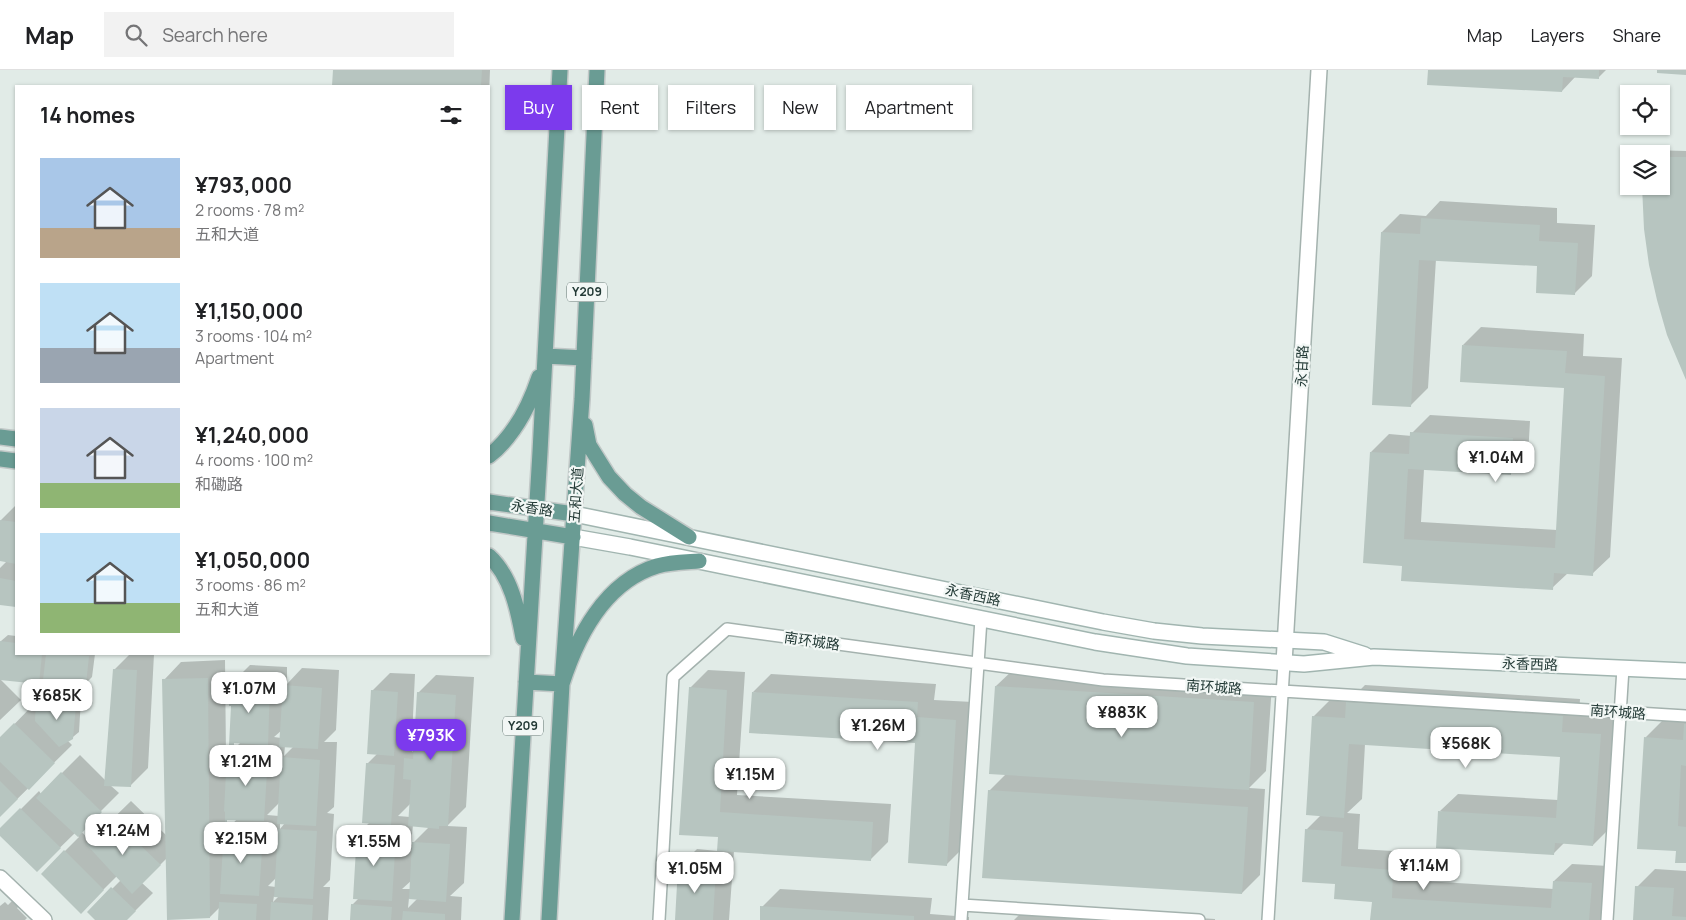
<!DOCTYPE html>
<html lang="en">
<head>
<meta charset="utf-8">
<style>
  :root { --surface:#fff; --page:#f2f2f2; --text:#202124; --muted:#757577; --line:#e0e0e0; --accent:#7c3aed }
  body { margin:0; font-family:Manrope,"Noto Sans SC",sans-serif; background:var(--page); color:var(--text); height:100vh; display:flex; flex-direction:column; font-size:19px; white-space:nowrap }
  * { box-sizing:border-box; margin:0 }
  p { font-size:16px; color:var(--muted) }
  .icon { flex:none; width:28px; height:28px; fill:none; stroke:currentColor; stroke-width:2; stroke-linecap:round; stroke-linejoin:round }
  .map { position:relative; flex:1; overflow:hidden }
  .sheet { position:absolute; left:15px; top:15px; width:475px; height:570px; display:flex; flex-direction:column; background:var(--surface); border-radius:0px; box-shadow:0 1px 4px #0004 }
  .sheet>* { flex:none }
  .guide { position:absolute; left:505px; top:15px; width:475px; height:45px; display:flex; gap:10px }
  .controls { position:absolute; left:1620px; top:15px; display:grid; gap:10px }
  .controls a { display:grid; place-items:center; width:50px; height:50px; border-radius:0px; background:var(--surface); box-shadow:0 1px 4px #0004; font-size:25px }
  .price { position:absolute; translate:-50% -42px; padding:0 11px; border-radius:10px; background:#fff; color:#222; font-size:16px; line-height:32px; filter:drop-shadow(0 1px 2px #0008) }
  .price::after { content:''; position:absolute; left:50%; top:30px; width:15px; height:11px; margin-left:-8px; background:inherit; clip-path:polygon(0 0,100% 0,50% 100%) }
  .price.active { background:var(--accent); color:#fff }
  ul { padding:0; list-style:none }
  li { display:flex; align-items:center; gap:15px; height:125px; padding:0 25px }
  li span { display:grid; place-items:center; flex:none; width:140px; height:100px; border-radius:0px; color:#555 }
  li>.icon { margin-inline-start:auto }
  span .icon { width:60px; height:60px; fill:#fffc; stroke-width:1 }
  li b { font-size:21px }
  h2 { display:flex; justify-content:space-between; align-items:center; height:60px; padding:0 25px; font-size:21px }
  .pill { padding:0 18px; border-radius:0px; background:var(--surface); box-shadow:0 1px 4px #0004; font-size:18px; line-height:45px }
  .pill.active { background:var(--accent); color:#fff }
  header { display:flex; align-items:center; gap:30px; box-sizing:border-box; height:70px; padding:0 25px; background:var(--surface); border-bottom:1px solid var(--line) }
  header strong { font-size:24px }
  nav { display:flex; gap:28px; margin-inline-start:auto; font-size:18px }
  .search { width:350px; height:45px; background:var(--page); display:flex; align-items:center; gap:12px; box-sizing:border-box; padding:0 18px; border-radius:0px; color:var(--muted); font-size:19px }
  .map>svg:first-child { display:block }
</style>
</head>
<body>
<header>
<strong>Map</strong>
<div class="search"><svg class="icon" aria-label="search" viewBox="0 0 24 24"><circle cx="10" cy="10" r="6"/><path d="M15 15l6 6"/></svg>Search here</div>
<nav><a>Map</a><a>Layers</a><a>Share</a></nav>
</header>
<div class="map">
<svg width="1686" height="850" viewBox="0 0 1686 850">
  <rect width="100%" height="100%" fill="#e1ebe7"/>
  <path fill="#0003" fill-rule="evenodd" d="M335,0H490L489,27V16H334Z
    M1429,0H1606L1598,8L1576,6L1562,21Z
    M1650,80L1686,81V307L1661,116V84H1647Z
    M1440,131L1557,138V153L1595,155L1592,206L1574,224L1538,195L1436,189L1428,318L1410,336L1382,162L1400,144L1426,146Z
    M1481,257L1584,264L1583,286L1622,288L1610,487L1592,504L1568,503L1552,518L1403,494L1371,382L1389,364L1412,366V363L1430,345L1530,351L1528,386L1510,404L1424,399L1421,452L1557,460L1566,317L1463,275Z
    M16,435V536L0,534V498L7,491L0,490L1,450Z
    M8,565L16,566V584H95L92,607L86,613L42,609L38,613L0,609L1,571Z
    M130,584H154L148,698L130,716L110,715L119,723L81,761L90,771L131,731L167,766L164,610L181,592L225,590L226,687L241,672L232,613L250,595L287,597V614L302,598L339,600L336,660L324,672H337L334,737L327,743L334,744L330,810L323,817H330L328,850H219L220,837L210,847L167,788L142,813L153,823L126,850H97L89,842L121,810L117,806L81,842L42,804L79,767L75,763L37,800L0,764V760L39,721L41,724L80,685L105,710L114,600ZM282,660L281,668L274,667ZM285,676H294L284,686ZM279,733V746L267,745ZM227,749H237L227,760ZM280,753H285L280,759ZM276,808V817L268,816ZM274,826H279L273,832Z
    M1014,599L1272,615L1266,701L1249,718L1265,719L1260,805L1242,823L989,721L1007,703L996,616Z
    M708,600L745,602L737,725L891,734L888,772L870,790L734,781L729,850H676L679,797L697,779L718,781L719,766L690,618Z
    M390,603L415,604L412,667L401,677L412,678V682L415,679L418,623L436,605L474,607L466,737L447,756L467,757L464,813L450,826L462,827L461,850H351L352,835L359,828V763L369,753L367,694L377,684L372,621ZM411,733L410,747L398,746ZM413,755L429,757L411,775ZM412,810L411,819H402ZM409,828L417,829L408,838Z
    M771,604L936,614L934,630L973,632L965,776L947,794L917,672L753,622Z
    M0,609L21,630L0,650Z
    M1365,615L1580,629L1579,644L1618,647L1611,757L1593,775L1564,773L1553,784L1440,741L1458,724L1558,730L1561,686L1365,674L1362,729L1347,743L1360,744L1358,779L1411,782L1409,810L1554,819V811L1572,794L1609,796L1603,850H1372L1373,831L1336,813L1306,760L1321,745L1313,647L1331,629L1350,630Z
    M43,626L81,629L79,662L68,671L72,675L0,746V669L32,636L37,641V632Z
    M1663,650L1686,651V792L1677,780L1646,667Z
    M1655,799L1686,801V850H1635L1637,817Z
    M780,819L932,828L930,844L969,847V850H761L762,837Z
    M14,829L20,835L17,838L27,848L25,850H0V836L5,832L8,835Z
    M1027,837L1215,849V850H1014Z"/>
  <path fill="#b7c5c0" d="M333,0H482L481,16H332Z
    M1428,0H1599V9L1563,7L1562,22L1427,15Z
    M1657,0H1686V5L1657,3Z
    M1661,87H1686V310L1667,265L1657,230L1649,195L1644,159L1642,116H1661Z
    M1421,148L1540,155L1539,171L1578,173L1575,225L1536,223L1537,196L1419,190L1411,337L1372,335L1381,162L1420,164Z
    M1462,275L1567,281L1565,303L1605,306L1593,506L1554,503L1553,520L1401,511L1402,496L1363,493L1370,382L1409,384L1410,362L1513,368L1511,405L1408,399L1404,469L1555,478L1564,318L1460,312Z
    M0,450L16,452V494L0,491Z
    M0,508L16,511V537L0,535Z
    M0,571L16,573V584H42L39,614L0,610Z
    M46,584L89,586L86,615L43,610Z
    M113,599L137,600L131,717L104,716Z
    M208,608L210,848L167,850L162,609Z
    M231,612L270,615L268,675L234,673V675H229L231,636H229Z
    M283,615L322,618L318,679L279,677Z
    M995,616L1254,632L1249,720L989,704Z
    M689,617L727,620L720,742L873,752L871,791L717,781L718,767L679,765Z
    M371,620L398,622L394,686L367,684Z
    M417,622L456,625L448,756H439V759L408,756L411,710L403,709L404,688L413,689Z
    M752,622L918,632L917,647L956,650L947,796L908,793L915,673L749,663Z
    M36,631L76,635L73,669L59,677L35,651Z
    M1346,632L1563,646L1562,662L1601,664L1593,776L1555,773L1554,785L1436,778L1438,741L1556,748L1560,687L1349,674L1344,748L1306,745L1312,646L1345,648Z
    M14,653L55,693L29,720L0,692V667Z
    M1684,654H1686V696L1681,695L1678,756L1686,757V793H1675L1676,781L1637,779L1644,667L1683,670Z
    M237,683L268,685L264,751L227,750V752H225V742L224,741L227,684L237,685Z
    M281,687L320,690L316,756L277,754Z
    M366,693L395,695L391,755L362,753Z
    M61,702L102,742L78,767L36,728Z
    M0,711L18,729L0,747Z
    M988,720L1248,737L1242,824L982,808Z
    M20,738L61,778L37,802L0,766V758Z
    M112,748L161,795L132,824L86,774Z
    M278,759L317,761L313,829L274,827Z
    M1305,759L1343,762L1341,796L1393,800L1392,828L1551,838L1553,811L1592,813L1589,850H1370L1372,832L1334,829L1335,814L1302,812Z
    M224,761L263,764L259,826L220,824Z
    M357,762L396,765L392,831L353,829Z
    M412,772L450,774L446,832L409,829Z
    M64,780L104,820L81,844L41,804Z
    M678,797L716,799L713,850H675Z
    M1635,816L1674,818L1672,846L1686,847V850H1633Z
    M111,817L136,841L127,850H95L87,842Z
    M219,832L257,834L256,850H218Z
    M271,832L313,835L312,850H270Z
    M351,834L392,837L391,850H350Z
    M760,836L914,846V850H760Z
    M403,841L445,844V850H402Z"/>
  <g fill="none" stroke-linecap="round" stroke-linejoin="round">
    <g stroke="#a4b2ae" stroke-width="14">
      <path id="lane" d="M962,835L1199,850
        M659,850L673,607L727,559L1103,610L1686,646
        M961,850L981,549
        M1268,850L1284,593
        M1607,850L1623,598"/>
    </g>
    <g stroke="#a4b2ae" stroke-width="18">
      <path id="street" d="M1284,593L1319,0
        M0,808L44,850"/>
    </g>
    <g stroke="#a1b5b0" stroke-width="18">
      <path id="secondary" d="M574,444L1103,552L1154,561L1202,566L1324,572L1365,585
        M573,467L630,477L1095,572L1187,586L1304,594L1374,587L1686,601"/>
    </g>
    <g stroke="#c1c8c7" stroke-width="18">
      <path id="primary" d="M545,286L584,288
        M585,355L589,375L609,407L625,424L641,437L689,467
        M0,367L16,369
        M489,386C514,366 529,337 539,307
        M0,389L16,391
        M489,432L574,444
        M489,453L573,467
        M489,486C511,506 518,540 523,568
        M526,612L562,614C577,567 605,512 657,496C671,492 685,492 699,491
        M512,850L540,382L560,0
        M549,850L562,614L582,329L597,0"/>
    </g>
    <use href="#lane" stroke="#fff" stroke-width="11"/>
    <use href="#street" stroke="#fff" stroke-width="15"/>
    <use href="#secondary" stroke="#fff" stroke-width="15"/>
    <use href="#primary" stroke="#6a9c94" stroke-width="15"/>
  </g>
  <g text-anchor="middle" stroke-width="4.5" stroke-linejoin="round" paint-order="stroke">
    <g fill="#f2f7f5" stroke="#61736f" stroke-width="1">
      <rect x="567" y="212.5" width="40" height="19" rx="4"/>
      <rect x="503" y="646.5" width="40" height="19" rx="4"/>
    </g>
    <g font-size="12" font-weight="bold" fill="#233a36">
      <text x="587" y="226">Y209</text>
      <text x="523" y="660">Y209</text>
    </g>
    <g font-size="14" fill="#233a36" stroke="#f2f7f5">
      <text transform="translate(1302 296) rotate(-87)" y="5">永甘路</text>
      <text transform="translate(576 425) rotate(-86)" y="5">五和大道</text>
      <text transform="translate(532 438) rotate(9)" y="5">永香路</text>
      <text transform="translate(973 525) rotate(12)" y="5">永香西路</text>
      <text transform="translate(812 571) rotate(8)" y="5">南环城路</text>
      <text transform="translate(1530 594) rotate(2)" y="5">永香西路</text>
      <text transform="translate(1214 617) rotate(4)" y="5">南环城路</text>
      <text transform="translate(1618 642) rotate(4)" y="5">南环城路</text>
    </g>
  </g>
</svg>
<div class="controls">
<a><svg class="icon" aria-label="locate" viewBox="0 0 24 24"><circle cx="12" cy="12" r="6"/><path d="M12 2v4M12 18v4M2 12h4M18 12h4"/></svg></a>
<a><svg class="icon" aria-label="layers" viewBox="0 0 24 24"><path d="M12 4l9 5-9 5-9-5zM3 14l9 5 9-5"/></svg></a>
</div>
<b class="price" style="left:1496px;top:413px">¥1.04M</b>
<b class="price" style="left:249px;top:644px">¥1.07M</b>
<b class="price" style="left:57px;top:651px">¥685K</b>
<b class="price" style="left:1122px;top:668px">¥883K</b>
<b class="price" style="left:878px;top:681px">¥1.26M</b>
<b class="price active" style="left:431px;top:691px">¥793K</b>
<b class="price" style="left:1466px;top:699px">¥568K</b>
<b class="price" style="left:246px;top:717px">¥1.21M</b>
<b class="price" style="left:750px;top:730px">¥1.15M</b>
<b class="price" style="left:123px;top:786px">¥1.24M</b>
<b class="price" style="left:241px;top:794px">¥2.15M</b>
<b class="price" style="left:374px;top:797px">¥1.55M</b>
<b class="price" style="left:1424px;top:821px">¥1.14M</b>
<b class="price" style="left:695px;top:824px">¥1.05M</b>
<div class="guide">
<a class="pill active">Buy</a>
<a class="pill">Rent</a>
<a class="pill">Filters</a>
<a class="pill">New</a>
<a class="pill">Apartment</a>
</div>
<section class="sheet">
<h2>14 homes<svg class="icon" aria-label="filters" viewBox="0 0 24 24"><path d="M4 7h16M4 17h16"/><circle cx="9" cy="7" r="2"/><circle cx="15" cy="17" r="2"/></svg></h2>
<ul>
<li><span style="background:linear-gradient(#a9c7e8 70%,#b9a48a 0)"><svg class="icon" aria-label="home" viewBox="0 0 24 24"><path d="M3 11l9-7 9 7M6 9v11h12V9"/></svg></span><div><b>¥793,000</b><p>2 rooms · 78 m²</p><p>五和大道</p></div></li>
<li><span style="background:linear-gradient(#bfe0f5 65%,#9aa5b1 0)"><svg class="icon" aria-label="home" viewBox="0 0 24 24"><path d="M3 11l9-7 9 7M6 9v11h12V9"/></svg></span><div><b>¥1,150,000</b><p>3 rooms · 104 m²</p><p>Apartment</p></div></li>
<li><span style="background:linear-gradient(#c9d6e8 75%,#8fb573 0)"><svg class="icon" aria-label="home" viewBox="0 0 24 24"><path d="M3 11l9-7 9 7M6 9v11h12V9"/></svg></span><div><b>¥1,240,000</b><p>4 rooms · 100 m²</p><p>和磡路</p></div></li>
<li><span style="background:linear-gradient(#bfe0f5 70%,#8fb573 0)"><svg class="icon" aria-label="home" viewBox="0 0 24 24"><path d="M3 11l9-7 9 7M6 9v11h12V9"/></svg></span><div><b>¥1,050,000</b><p>3 rooms · 86 m²</p><p>五和大道</p></div></li>
</ul>
</section>
</div>
</body>
</html>
